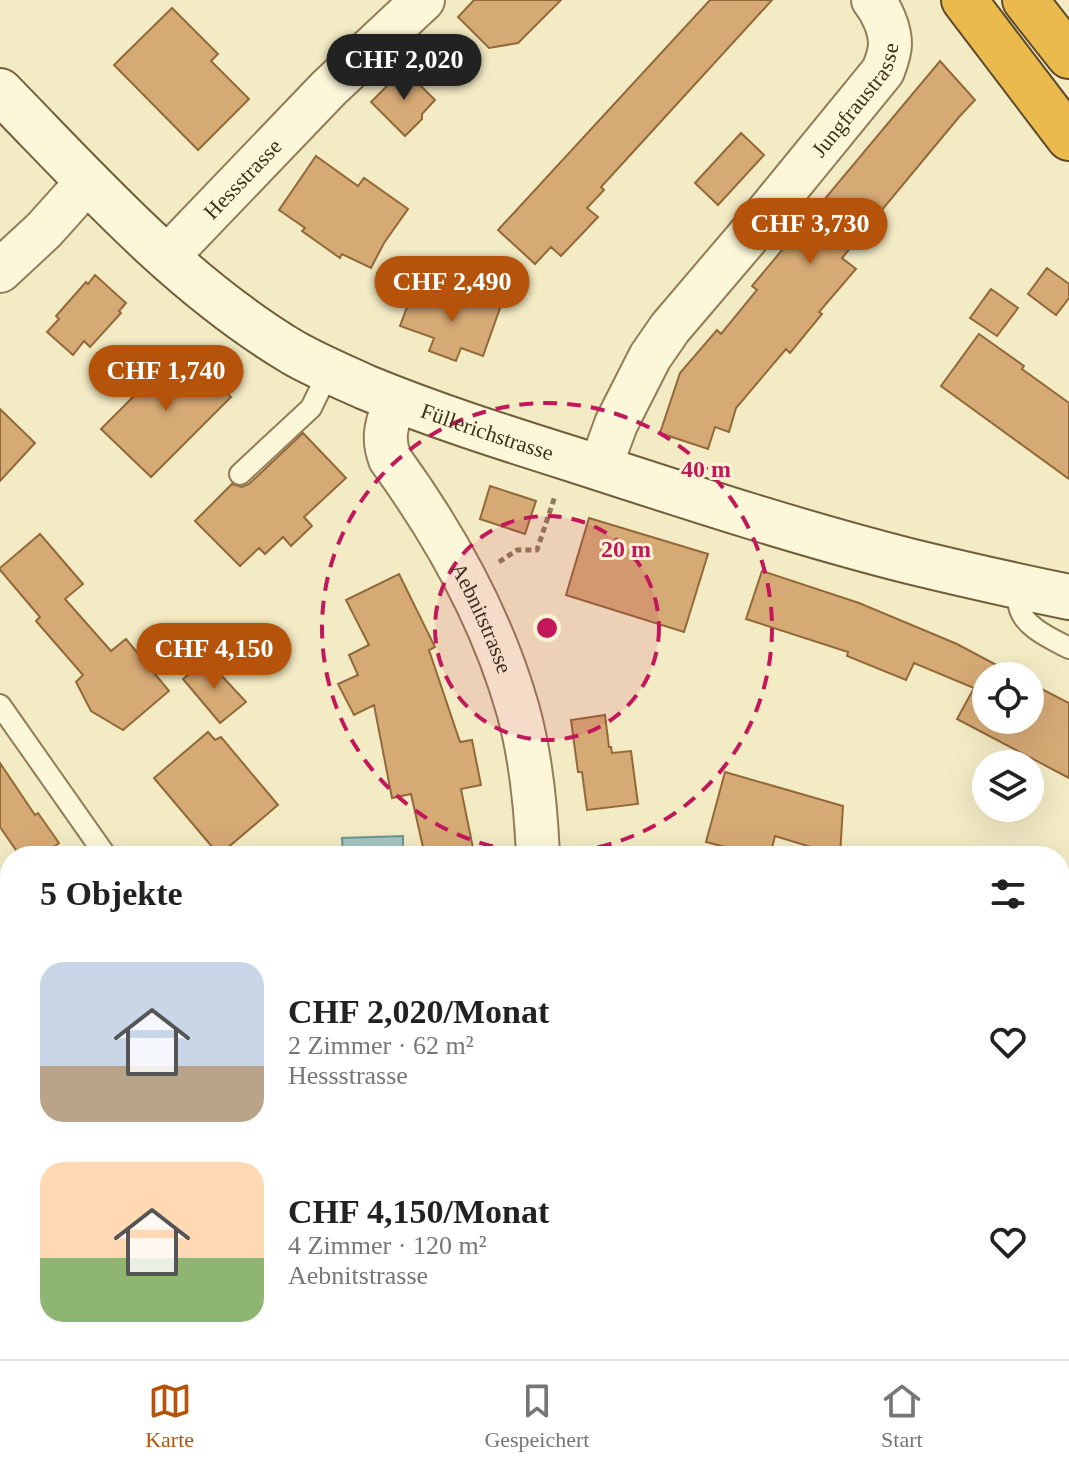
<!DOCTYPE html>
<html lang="de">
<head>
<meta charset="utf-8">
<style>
  :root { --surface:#fff; --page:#f2f2f2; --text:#222; --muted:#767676; --line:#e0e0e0; --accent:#b45309 }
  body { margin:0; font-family:Georgia,serif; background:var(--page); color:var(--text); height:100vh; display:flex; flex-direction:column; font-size:30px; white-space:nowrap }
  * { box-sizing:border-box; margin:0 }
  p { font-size:26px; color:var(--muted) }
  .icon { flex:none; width:44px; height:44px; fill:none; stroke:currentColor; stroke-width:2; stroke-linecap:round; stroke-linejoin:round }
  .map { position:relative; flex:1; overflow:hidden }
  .panel { position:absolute; left:0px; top:846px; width:1070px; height:514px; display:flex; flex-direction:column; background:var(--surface); border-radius:32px 32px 0 0; box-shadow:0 8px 32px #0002 }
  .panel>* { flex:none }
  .tools { position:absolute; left:972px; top:662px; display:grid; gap:16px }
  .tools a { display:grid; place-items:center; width:72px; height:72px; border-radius:50%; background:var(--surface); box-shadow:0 8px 32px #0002; font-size:40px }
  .price { position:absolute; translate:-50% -68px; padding:0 18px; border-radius:28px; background:var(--accent); color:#fff; font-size:26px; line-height:52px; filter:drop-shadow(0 2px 4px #0008) }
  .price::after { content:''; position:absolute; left:50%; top:48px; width:24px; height:18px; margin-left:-12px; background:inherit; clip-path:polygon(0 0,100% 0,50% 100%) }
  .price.current { background:#222; color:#fff }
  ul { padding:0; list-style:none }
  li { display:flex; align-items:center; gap:24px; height:200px; padding:0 40px }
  li span { display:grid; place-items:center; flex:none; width:224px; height:160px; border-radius:24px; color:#555 }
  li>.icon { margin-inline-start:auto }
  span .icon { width:96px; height:96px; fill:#fffc; stroke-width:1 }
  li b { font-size:34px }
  h2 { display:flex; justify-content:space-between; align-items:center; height:96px; padding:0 40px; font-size:34px }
  .menu { display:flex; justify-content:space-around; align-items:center; height:112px; border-top:2px solid var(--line); background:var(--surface); font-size:22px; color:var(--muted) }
  .menu a { display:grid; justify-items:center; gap:4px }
  .menu .current { color:var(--accent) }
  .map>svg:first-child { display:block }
</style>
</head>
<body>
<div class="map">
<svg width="1069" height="1359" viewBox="0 0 1069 1359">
  <rect width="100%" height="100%" fill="#f3ebc4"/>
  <path fill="#a6c6c1" stroke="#6b9691" stroke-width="2" d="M403,836V856H343L342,838Z"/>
  <path fill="#d6aa75" stroke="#93693a" stroke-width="2" d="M474,0H561L518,43L489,48L458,17Z
    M710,0H772L601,187L604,190L587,208L598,217L561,256L551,247L535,264L498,230Z
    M172,8L218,54L211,61L249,99L198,150L114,65Z
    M940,61L975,100L959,117L842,258L856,269L819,312L822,314L790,353L786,349L736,408L729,432L715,427L708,449L660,433L680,373L717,330L721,334L757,290L752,286Z
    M404,69L435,100L422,114V119L405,136L371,102Z
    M741,133L764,155L718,205L695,183Z
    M316,156L358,186L364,178L408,209L384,243L371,268L342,254L340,258L302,231L305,228L279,210Z
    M1047,268L1069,284V298L1056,315L1028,294Z
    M95,275L126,303L119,311L121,313L90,347L84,341L73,355L47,332L59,319L56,316L86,282L88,284Z
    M991,289L1018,308L997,336L970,318Z
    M451,291L500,308L483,356L461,348L456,361L429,351L434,338L400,326L412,294L445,306Z
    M979,334L1024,366L1022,369L1069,403V479L941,386Z
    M182,348L231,397L151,477L101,429Z
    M0,409L35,443L0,481Z
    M303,433L346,478L304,517L312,526L291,546L283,537L265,554L259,548L240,566L195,521L232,484L242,487L249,484Z
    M490,486L536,501L525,534L480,519Z
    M589,518L708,554L684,632L566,595Z
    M40,534L83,584L65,599L111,651L126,639L169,691L123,730L91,711L76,682L83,675L36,621L40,617L0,570V568Z
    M762,571L859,603L957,644L1017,676H986V720H1030V683L1069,703V778L957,719L974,688L914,663L906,680L847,656L848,652L746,619Z
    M399,574L435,647L429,650L460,742L472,740L481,785L461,789L473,848L431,856H425L411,794L392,798L374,705L354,715L338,684L358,675L349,655L369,645L346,600Z
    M206,659L246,702L220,723L183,679Z
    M605,715L609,747H611L612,753L631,751L638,804L587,810L582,772H578L571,720Z
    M208,732L215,740L221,737L278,805L219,855L154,778Z
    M0,763L35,815L38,813L59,843L42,856H20L0,827Z
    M725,772L843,806L840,856L775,836L770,856H760L706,842Z"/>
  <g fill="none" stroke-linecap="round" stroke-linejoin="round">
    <g stroke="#917d57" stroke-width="24">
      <path id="lane" d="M240,474L311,408L329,371
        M1019,586C1019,592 1018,600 1019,606C1023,627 1052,639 1069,648
        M0,705L106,856"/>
    </g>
    <g stroke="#917d57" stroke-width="46">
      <g id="street">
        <path id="s1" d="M166,258L329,88L423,0"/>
        <path d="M0,271L44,230L88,181"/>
        <path id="s2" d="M395,399C388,422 381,436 390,459C446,536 492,618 518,710C531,757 536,808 538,856"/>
        <path id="s3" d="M600,468L616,424L650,357L670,328L745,240L883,71C886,63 890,53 890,44C890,29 882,11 873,0"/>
        <path d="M0,912L10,911"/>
        <path d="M1060,1081L1069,1088"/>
        <path d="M488,1359L489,1350"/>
      </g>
    </g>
    <g stroke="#725e3b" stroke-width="48">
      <g id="secondary">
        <path id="s4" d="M0,91C92,185 180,285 294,353C317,366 341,376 365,387C433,415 502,437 572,459C683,495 795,532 909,561C962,574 1016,586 1069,597"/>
      </g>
    </g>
    <g stroke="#5e4a2c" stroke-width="48">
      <path id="highway" d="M964,0L1069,138
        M1025,0L1069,56"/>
    </g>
    <path stroke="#917d57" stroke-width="5" stroke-dasharray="6 4" stroke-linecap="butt" d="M499,562L517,550H537L555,496"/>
    <use href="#lane" stroke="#fcf7d9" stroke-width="20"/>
    <use href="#street" stroke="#fcf7d9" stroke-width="42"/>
    <use href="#secondary" stroke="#fcf7d9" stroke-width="44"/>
    <use href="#highway" stroke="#ebba4c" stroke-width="44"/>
  </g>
  <circle cx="547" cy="628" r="112" fill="#c2185b" fill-opacity=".12"/>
  <g fill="none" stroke="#c2185b" stroke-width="4" stroke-dasharray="14 10">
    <circle cx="547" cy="628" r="112"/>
    <circle cx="547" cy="628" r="225"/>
  </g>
  <g text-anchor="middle" stroke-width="6" stroke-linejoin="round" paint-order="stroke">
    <g font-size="22" fill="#3f321d" stroke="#faf4d4">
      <text dy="8" stroke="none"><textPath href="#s3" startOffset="452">Jungfraustrasse</textPath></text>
      <text dy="8" stroke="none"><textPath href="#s1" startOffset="110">Hessstrasse</textPath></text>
      <text dy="8" stroke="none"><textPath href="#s4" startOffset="604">Füllerichstrasse</textPath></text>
      <text dy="8" stroke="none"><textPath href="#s2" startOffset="246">Aebnitstrasse</textPath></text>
    </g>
  </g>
  <circle cx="547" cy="628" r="12" fill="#c2185b" stroke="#faf4d4" stroke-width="4"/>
  <g font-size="24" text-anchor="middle" font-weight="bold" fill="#c2185b" stroke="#faf4d4" stroke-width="6" stroke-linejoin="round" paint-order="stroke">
    <text x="706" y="477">40 m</text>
    <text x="626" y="557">20 m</text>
  </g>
</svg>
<div class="tools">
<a><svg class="icon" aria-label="locate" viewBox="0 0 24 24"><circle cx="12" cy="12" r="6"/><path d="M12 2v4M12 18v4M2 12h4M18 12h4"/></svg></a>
<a><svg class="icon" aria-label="layers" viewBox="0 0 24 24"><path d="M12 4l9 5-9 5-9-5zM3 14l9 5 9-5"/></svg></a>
</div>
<b class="price current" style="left:404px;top:102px">CHF 2,020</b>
<b class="price" style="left:810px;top:266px">CHF 3,730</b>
<b class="price" style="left:452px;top:324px">CHF 2,490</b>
<b class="price" style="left:166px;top:413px">CHF 1,740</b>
<b class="price" style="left:214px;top:691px">CHF 4,150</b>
<section class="panel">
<h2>5 Objekte<svg class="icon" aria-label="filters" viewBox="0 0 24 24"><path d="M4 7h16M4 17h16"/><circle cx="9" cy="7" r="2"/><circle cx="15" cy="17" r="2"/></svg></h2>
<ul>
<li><span style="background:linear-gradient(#c9d6e8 65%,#b9a48a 0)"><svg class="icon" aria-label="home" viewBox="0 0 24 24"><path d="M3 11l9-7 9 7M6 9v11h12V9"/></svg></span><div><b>CHF 2,020/Monat</b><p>2 Zimmer · 62 m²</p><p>Hessstrasse</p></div><svg class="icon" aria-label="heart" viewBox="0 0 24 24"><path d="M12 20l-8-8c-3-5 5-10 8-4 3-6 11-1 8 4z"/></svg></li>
<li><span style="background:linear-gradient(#ffd9b3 60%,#8fb573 0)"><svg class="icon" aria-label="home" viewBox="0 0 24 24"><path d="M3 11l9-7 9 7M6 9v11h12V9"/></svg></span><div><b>CHF 4,150/Monat</b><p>4 Zimmer · 120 m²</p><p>Aebnitstrasse</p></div><svg class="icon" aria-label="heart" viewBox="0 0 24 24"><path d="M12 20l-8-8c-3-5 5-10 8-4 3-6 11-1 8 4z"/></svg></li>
</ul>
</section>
</div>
<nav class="menu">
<a class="current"><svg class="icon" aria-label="map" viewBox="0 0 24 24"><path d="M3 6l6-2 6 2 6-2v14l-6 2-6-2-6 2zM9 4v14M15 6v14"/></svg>Karte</a>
<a><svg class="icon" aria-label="saved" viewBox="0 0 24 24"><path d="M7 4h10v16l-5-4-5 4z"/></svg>Gespeichert</a>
<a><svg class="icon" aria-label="home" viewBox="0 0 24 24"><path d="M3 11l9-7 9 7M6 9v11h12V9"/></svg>Start</a>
</nav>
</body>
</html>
